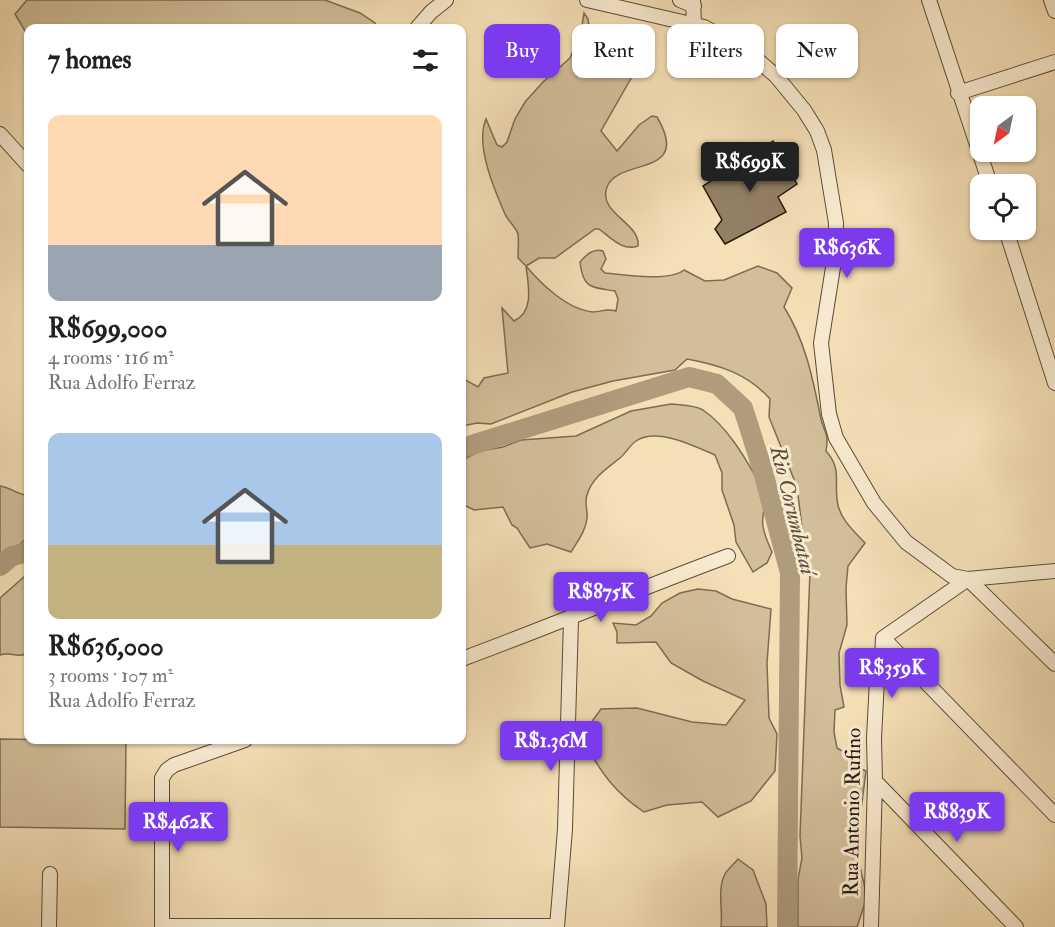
<!DOCTYPE html>
<html lang="en">
<head>
<meta charset="utf-8">
<style>
  :root { --surface:#fff; --page:#f2f2f2; --text:#202124; --muted:#757577; --accent:#7c3aed }
  body { margin:0; font-family:"IM FELL Double Pica",serif; background:var(--page); color:var(--text); height:100vh; display:flex; flex-direction:column; font-size:22px; white-space:nowrap }
  * { box-sizing:border-box; margin:0 }
  p { font-size:20px; color:var(--muted) }
  .icon { flex:none; width:33px; height:33px; fill:none; stroke:currentColor; stroke-width:2; stroke-linecap:round; stroke-linejoin:round }
  .map { position:relative; flex:1; overflow:hidden }
  .drawer { position:absolute; left:24px; top:24px; width:442px; height:720px; display:flex; flex-direction:column; background:var(--surface); border-radius:12px; box-shadow:0 2px 4px #0004 }
  .drawer>* { flex:none }
  .banner { position:absolute; left:484px; top:24px; width:480px; height:54px; display:flex; gap:12px }
  .needle { width:39px; rotate:213deg }
  .controls { position:absolute; left:970px; top:96px; display:grid; gap:12px }
  .controls a { display:grid; place-items:center; width:66px; height:66px; border-radius:12px; background:var(--surface); box-shadow:0 2px 4px #0004; font-size:30px }
  .price { position:absolute; translate:-50% -51px; padding:0 14px; border-radius:6px; background:var(--accent); color:#fff; font-size:20px; line-height:39px; filter:drop-shadow(0 2px 3px #0008) }
  .price::after { content:''; position:absolute; left:50%; top:36px; width:18px; height:14px; margin-left:-9px; background:inherit; clip-path:polygon(0 0,100% 0,50% 100%) }
  .price.current { background:#222; color:#fff }
  ul { padding:0; list-style:none }
  li { display:grid; align-content:center; gap:12px; height:318px; padding:0 24px }
  li span { display:grid; place-items:center; height:186px; border-radius:12px; color:#555 }
  li>.icon { margin-inline-start:auto }
  span .icon { width:108px; height:108px; fill:#fffc; stroke-width:1 }
  li b { font-size:26px }
  h2 { display:flex; justify-content:space-between; align-items:center; height:72px; padding:0 24px; font-size:26px }
  .chip { padding:0 21px; border-radius:12px; background:var(--surface); box-shadow:0 2px 4px #0004; font-size:21px; line-height:54px }
  .chip.current { background:var(--accent); color:#fff }
  .map>svg:first-child { display:block }
</style>
</head>
<body>
<div class="map">
<svg width="1055" height="927" viewBox="0 0 1055 927">
  <rect width="100%" height="100%" fill="#f5dfb6"/>
  <filter id="stains"><feTurbulence type="fractalNoise" baseFrequency=".00333" numOctaves="4"/><feColorMatrix values="0 0 0 0 .2 0 0 0 0 .09 0 0 0 0 .02 0 0 0 .5 -.17"/></filter>
  <radialGradient id="worn" r=".72"><stop offset=".6" stop-color="#630" stop-opacity="0"/><stop offset="1" stop-color="#630" stop-opacity=".3"/></radialGradient>
  <path fill="#d2be99" stroke="#7c6c53" stroke-width="1.5" d="M27,0H325L360,13L375,23L376,28H83L79,27L28,28V31H25L15,14Z
    M584,13L588,19L590,33L612,34L631,48L634,54V73L601,131L617,151L639,125L652,116L657,117C693,178 618,157 607,187C597,213 641,223 638,246C623,252 610,237 599,229H595L555,258H539L526,266C541,284 568,310 593,312C602,312 605,308 616,311L618,299L615,291C591,287 583,289 580,262C586,255 593,248 603,251L606,259L601,269L605,273C624,275 669,282 684,270L705,281L724,280L758,266L777,273L792,288L784,307C806,342 813,380 821,419C825,435 829,432 826,451C843,470 833,483 838,505C841,520 855,532 865,543L848,566L846,588L847,625L839,653L840,685L844,707L835,710L834,732L837,748L844,752V756L854,760L857,767L866,771L856,849L865,888V903L857,927H798V879L802,858L800,836L810,571L805,551L797,487L769,417L770,399C748,374 720,365 687,359L675,370L613,381L572,392L491,424L477,423L462,426V378L478,387L484,378L508,373L502,308L514,321C535,312 528,284 526,266L518,258C518,251 519,241 518,234C516,227 508,221 505,214C494,189 475,145 486,119L497,145L502,147L507,142L515,119L525,102L543,82L570,58L581,32Z
    M671,404C680,405 695,405 703,410C731,429 750,467 767,496C760,522 761,528 772,552L767,563L753,572L736,542L734,525L722,490V473L715,455C694,446 657,427 636,441C630,445 626,453 620,458C606,469 592,478 587,495C584,503 588,511 587,518C586,531 577,542 571,552L547,544L530,548L517,528L512,525L503,507L474,510L462,504V460L480,451L503,447L521,440L576,436L631,411Z
    M0,486C10,487 19,496 28,495V537L17,547L0,558Z
    M28,576V653C18,659 10,651 0,655V598L24,577Z
    M698,589L716,591L732,599L771,609L767,663L769,718L777,734L775,771L751,801L718,817L702,802L667,805L644,812C614,792 602,773 584,743L590,724L601,709L637,708L692,722L726,725L745,700L703,681L671,663L656,642L617,643V632L613,623L636,625L651,616L662,603L680,593Z
    M0,739L126,741L125,829L0,827Z
    M738,859L753,870L766,904L767,927H721C723,910 717,889 725,874C728,869 734,864 738,859Z"/>
  <g fill="none" stroke-linecap="round" stroke-linejoin="round">
    <path stroke="#af9c7d" stroke-width="20" d="M462,448L689,377L717,384L743,408L762,468L790,573L787,927
      M0,566L12,556L28,552"/>
  </g>
  <path fill="#928065" stroke="#261a0d" stroke-width="1.5" d="M773,141L797,184L778,197L786,212L725,244L715,229L722,220L703,186Z"/>
  <g fill="none" stroke-linecap="round" stroke-linejoin="round">
    <g stroke="#5a4b37" stroke-width="16">
      <path id="minor" d="M587,0L704,27L746,50L776,76L804,110L817,131L824,150L836,223L835,255L821,343L829,414L836,438L874,503L906,542L952,576L968,579L1055,664
        M680,0L694,6
        M693,0L694,24
        M929,0L990,184
        M1051,0L1055,11
        M417,28L431,12L446,0
        M958,93L1055,62
        M0,134L28,165
        M1006,230L1055,383
        M883,638L1055,815
        M462,659C551,626 639,589 728,556
        M875,781L1016,927
        M162,926H557
        M49,927L50,874
        M162,927V778L167,770L174,765L245,740
        M557,927L565,829L571,619
        M871,927L875,781L874,738L877,680L882,657L883,638L968,579L1055,571"/>
    </g>
    <use href="#minor" stroke="#f8ead0" stroke-width="14"/>
  </g>
  <g text-anchor="middle" stroke-width="6" stroke-linejoin="round" paint-order="stroke">
    <g font-size="21" fill="#261a0d" stroke="#f8ead0">
      <text transform="translate(852 812) rotate(-89)" y="7">Rua Antonio Rufino</text>
    </g>
    <g font-size="22" font-style="italic" fill="#5d4e3a" stroke="#f8ead0">
      <text transform="translate(794 510) rotate(76)" y="8">Rio Corumbataí</text>
    </g>
  </g>
  <rect width="100%" height="100%" filter="url(#stains)"/>
  <rect width="100%" height="100%" fill="url(#worn)"/>
</svg>
<div class="controls">
<a><svg class="needle" viewBox="-14 -14 28 28"><path d="M0-13l5 13h-10z" fill="#e53935"/><path d="M0 13l5-13h-10z" fill="#757577"/></svg></a>
<a><svg class="icon" aria-label="locate" viewBox="0 0 24 24"><circle cx="12" cy="12" r="6"/><path d="M12 2v4M12 18v4M2 12h4M18 12h4"/></svg></a>
</div>
<b class="price current" style="left:750px;top:193px">R$699K</b>
<b class="price" style="left:847px;top:279px">R$636K</b>
<b class="price" style="left:601px;top:623px">R$875K</b>
<b class="price" style="left:892px;top:699px">R$359K</b>
<b class="price" style="left:551px;top:772px">R$1.36M</b>
<b class="price" style="left:957px;top:843px">R$839K</b>
<b class="price" style="left:178px;top:853px">R$462K</b>
<div class="banner">
<a class="chip current">Buy</a>
<a class="chip">Rent</a>
<a class="chip">Filters</a>
<a class="chip">New</a>
</div>
<section class="drawer">
<h2>7 homes<svg class="icon" aria-label="filters" viewBox="0 0 24 24"><path d="M4 7h16M4 17h16"/><circle cx="9" cy="7" r="2"/><circle cx="15" cy="17" r="2"/></svg></h2>
<ul>
<li><span style="background:linear-gradient(#ffd9b3 70%,#9aa5b1 0)"><svg class="icon" aria-label="home" viewBox="0 0 24 24"><path d="M3 11l9-7 9 7M6 9v11h12V9"/></svg></span><div><b>R$699,000</b><p>4 rooms · 116 m²</p><p>Rua Adolfo Ferraz</p></div></li>
<li><span style="background:linear-gradient(#a9c7e8 60%,#c2b280 0)"><svg class="icon" aria-label="home" viewBox="0 0 24 24"><path d="M3 11l9-7 9 7M6 9v11h12V9"/></svg></span><div><b>R$636,000</b><p>3 rooms · 107 m²</p><p>Rua Adolfo Ferraz</p></div></li>
</ul>
</section>
</div>
</body>
</html>
